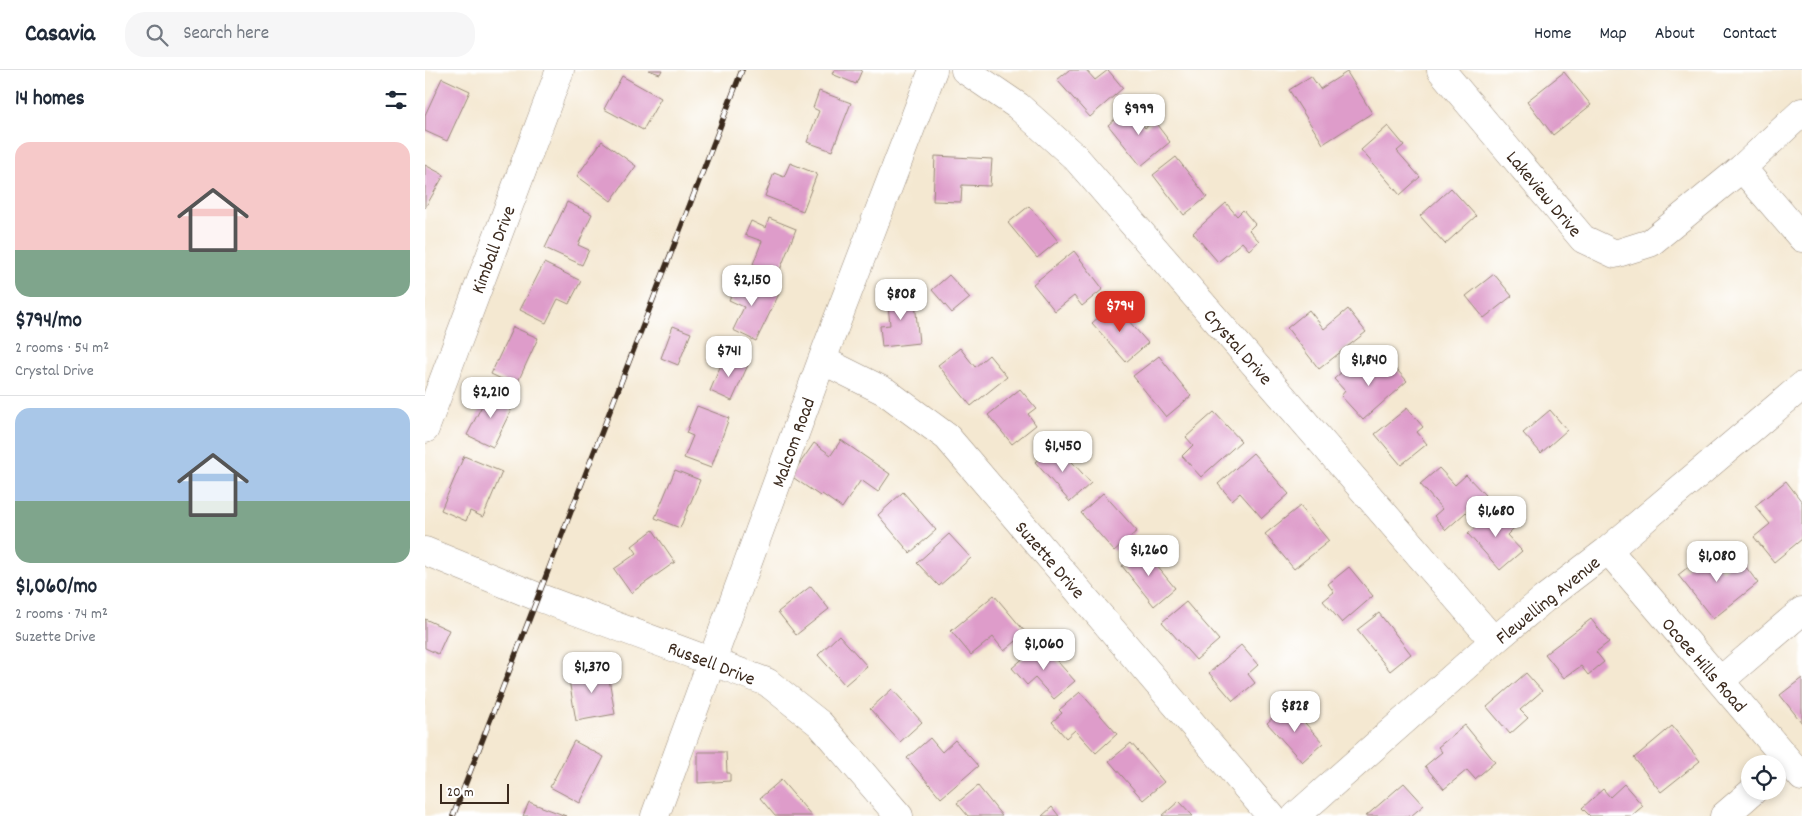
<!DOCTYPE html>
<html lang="en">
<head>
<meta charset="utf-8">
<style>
  :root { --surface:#fff; --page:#f6f6f7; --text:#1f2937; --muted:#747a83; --line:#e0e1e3; --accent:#d93025 }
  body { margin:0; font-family:Dekko,sans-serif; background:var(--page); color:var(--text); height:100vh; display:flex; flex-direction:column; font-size:19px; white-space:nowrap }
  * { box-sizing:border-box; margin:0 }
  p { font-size:16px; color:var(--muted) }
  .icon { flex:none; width:28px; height:28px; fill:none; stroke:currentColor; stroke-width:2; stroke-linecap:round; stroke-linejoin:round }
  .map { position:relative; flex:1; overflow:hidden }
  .details { display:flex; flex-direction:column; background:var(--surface); width:425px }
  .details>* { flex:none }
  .fabs { position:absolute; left:1316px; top:685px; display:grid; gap:10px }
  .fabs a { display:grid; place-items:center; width:45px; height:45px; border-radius:50%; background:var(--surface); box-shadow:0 2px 8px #0003; font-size:25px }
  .scale { position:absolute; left:15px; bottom:12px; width:69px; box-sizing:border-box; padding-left:5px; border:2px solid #3b2a1e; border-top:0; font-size:14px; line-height:18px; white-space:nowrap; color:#3b2a1e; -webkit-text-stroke:4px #fff; paint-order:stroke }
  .price { position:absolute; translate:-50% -42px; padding:0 11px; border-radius:10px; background:#fff; color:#222; font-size:16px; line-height:32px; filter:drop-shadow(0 1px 2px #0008) }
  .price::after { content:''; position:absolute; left:50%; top:30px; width:15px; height:11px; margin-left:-8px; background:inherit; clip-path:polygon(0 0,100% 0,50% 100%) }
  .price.current { background:var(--accent); color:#fff }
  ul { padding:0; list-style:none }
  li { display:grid; align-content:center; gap:10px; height:265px; padding:0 15px }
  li+li { border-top:1px solid var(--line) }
  li span { display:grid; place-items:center; height:155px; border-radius:15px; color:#555 }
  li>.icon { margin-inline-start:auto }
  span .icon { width:90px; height:90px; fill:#fffc; stroke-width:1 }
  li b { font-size:21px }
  h2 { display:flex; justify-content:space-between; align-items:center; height:60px; padding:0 15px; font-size:21px }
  header { display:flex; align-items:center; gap:30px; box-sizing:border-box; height:70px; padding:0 25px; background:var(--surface); border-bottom:1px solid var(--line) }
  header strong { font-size:24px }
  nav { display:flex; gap:28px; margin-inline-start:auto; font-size:18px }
  .search { width:350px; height:45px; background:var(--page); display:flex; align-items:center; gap:12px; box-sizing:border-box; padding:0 18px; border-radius:20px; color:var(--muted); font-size:19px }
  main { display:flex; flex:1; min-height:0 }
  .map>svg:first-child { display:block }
</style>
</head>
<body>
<header>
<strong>Casavia</strong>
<div class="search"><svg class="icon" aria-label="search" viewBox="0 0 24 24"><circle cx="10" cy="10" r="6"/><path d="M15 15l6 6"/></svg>Search here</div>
<nav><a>Home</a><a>Map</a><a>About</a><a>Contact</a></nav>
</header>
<main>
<section class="details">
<h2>14 homes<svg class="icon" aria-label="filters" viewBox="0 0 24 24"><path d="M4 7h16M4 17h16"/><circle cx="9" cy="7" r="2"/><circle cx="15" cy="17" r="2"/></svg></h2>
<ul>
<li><span style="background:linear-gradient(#f6c9c9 70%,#7fa58c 0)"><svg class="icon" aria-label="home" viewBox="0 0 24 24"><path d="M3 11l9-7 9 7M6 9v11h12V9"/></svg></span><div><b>$794/mo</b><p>2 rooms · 54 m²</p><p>Crystal Drive</p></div></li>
<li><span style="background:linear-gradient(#a9c7e8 60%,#7fa58c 0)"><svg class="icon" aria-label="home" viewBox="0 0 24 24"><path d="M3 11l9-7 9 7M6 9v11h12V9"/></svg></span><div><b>$1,060/mo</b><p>2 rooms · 74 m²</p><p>Suzette Drive</p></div></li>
</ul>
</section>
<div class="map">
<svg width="1377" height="746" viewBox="0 0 1377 746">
  <rect width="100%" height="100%" fill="#fff"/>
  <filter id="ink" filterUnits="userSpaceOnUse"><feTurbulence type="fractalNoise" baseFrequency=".02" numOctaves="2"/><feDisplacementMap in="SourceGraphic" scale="10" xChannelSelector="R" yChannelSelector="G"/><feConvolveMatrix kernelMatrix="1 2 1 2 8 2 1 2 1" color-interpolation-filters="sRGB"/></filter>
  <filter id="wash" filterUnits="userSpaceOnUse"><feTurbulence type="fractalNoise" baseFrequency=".0096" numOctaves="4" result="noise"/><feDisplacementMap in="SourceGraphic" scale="20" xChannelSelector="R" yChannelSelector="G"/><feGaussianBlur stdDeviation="1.12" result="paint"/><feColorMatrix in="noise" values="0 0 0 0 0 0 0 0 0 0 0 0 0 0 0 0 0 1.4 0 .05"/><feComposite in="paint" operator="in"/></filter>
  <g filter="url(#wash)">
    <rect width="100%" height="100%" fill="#f4e8d1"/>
    <g id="blocks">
      <path fill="#de9cca" d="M223,0H237L235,4Z
        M409,0H437L431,14L407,4Z
        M644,0H661L670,10L683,0L698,18L665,47L632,10Z
        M922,2L947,43L898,74L864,20L886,6L895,19Z
        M1139,2L1166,35L1128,65L1102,31Z
        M197,6L236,28L218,60L179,39Z
        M17,8L45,21L22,71L0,61V45Z
        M394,21L426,33L407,81L382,72L394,41L388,38Z
        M704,37L720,58L729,51L745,72L716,96L683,55Z
        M963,56L979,75L972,81L995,107L975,125L936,80Z
        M177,71L211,96L186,131L152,106Z
        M510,86L567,89L565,116L537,115L536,132L508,131Z
        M751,87L782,127L759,145L728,105Z
        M365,93L392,104L378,141L340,126L349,103L359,107Z
        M0,95L19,105L0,138Z
        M1026,118L1051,146L1020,174L995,146Z
        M142,132L167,144L153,175L164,180L157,195L120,178Z
        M801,133L812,146L818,140L830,154L824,160L834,171L824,180L817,172L793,192L768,163Z
        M604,136L633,171L612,188L583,153Z
        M344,148L371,159L353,205L328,194L337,171L320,165L326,151L341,158Z
        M649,181L678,219L657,236L649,226L630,241L608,214Z
        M119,193L156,211L144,234L133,229L121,253L95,240Z
        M1069,204L1087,226L1059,248L1041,226Z
        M524,205L545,228L527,243L507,220Z
        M315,206L354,224L331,271L308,260L319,237L304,230Z
        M489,222L494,273L457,277L455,256L465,255L462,225Z
        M689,234L723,273L701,292L667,253Z
        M923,239L941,262L894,299L862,258L884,240L899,259Z
        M248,256L266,263L253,295L236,288Z
        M88,257L113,268L91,316L66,304Z
        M535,278L550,297L564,285L582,307L546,336L513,295Z
        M300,285L323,295L307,331L285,321Z
        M734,286L766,326L741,347L708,306Z
        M929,291L944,309L964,291L982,311L938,350L916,326L920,321L909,309Z
        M595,319L611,338L603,344L611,355L587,374L563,345Z
        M65,320L90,332L68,377L42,365Z
        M272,336L304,348L286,398L259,388L268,366L261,363Z
        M982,338L998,357L992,362L1002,374L976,395L950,364Z
        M1125,340L1142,360L1116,383L1098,363Z
        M789,342L816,371L776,407L757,386L768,375L761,367Z
        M416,370L465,404L453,422L436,410L417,438L397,424L395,426L366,406L389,373L406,385Z
        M631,374L666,413L645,432L610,392Z
        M828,383L864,424L837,448L815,423L807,430L793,414Z
        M39,386L77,402L58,447L45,441L41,451L16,440Z
        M1014,398L1030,415L1041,405L1060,425L1021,460L1009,446L1017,439L995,414Z
        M250,400L275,410L255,458L230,448Z
        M1361,411L1377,432V469L1349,492L1329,467L1345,454L1330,436Z
        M478,422L511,460L485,483L453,445Z
        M678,423L712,461L689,481L656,443Z
        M875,436L904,471L869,499L840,464Z
        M1073,436L1091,456L1082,465L1097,481L1075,500L1043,464Z
        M228,460L250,492L206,523L189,499L212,483L207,476Z
        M524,464L546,488L514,516L492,493Z
        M718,479L750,518L729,536L697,496Z
        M1282,482L1297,501L1314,488L1333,513L1288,549L1253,505Z
        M924,497L948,526L917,553L898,531L909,522L903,514Z
        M386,516L404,539L371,565L353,542Z
        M569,525L601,563L579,581L568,567L546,585L526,561Z
        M761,532L794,570L771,590L737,552Z
        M954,543L986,584L965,601L932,560Z
        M0,549L24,560L13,584L0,578Z
        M1166,549L1184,572L1171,582L1179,592L1163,605L1156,596L1139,608L1120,584Z
        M414,565L442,596L420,615L393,585Z
        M616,573L650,611L629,629L610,608L602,615L587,598Z
        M816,575L833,595L823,604L830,613L808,631L784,603Z
        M182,597L190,644L151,651L143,604Z
        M1101,603L1117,621L1095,640L1103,648L1085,664L1062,637Z
        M1377,608V653L1355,625Z
        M467,619L497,652L475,672L445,639Z
        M655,622L692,664L671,683L650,660L641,668L627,652L637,643L634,640Z
        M863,634L898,673L877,692L842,653Z
        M1040,655L1070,692L1050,709L1042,700L1019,719L1000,696L1017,682L1013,677Z
        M1247,656L1275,691L1236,722L1209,688Z
        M505,668L517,682L530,670L553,696L516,728L482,688Z
        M149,671L179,687L155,733L125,717Z
        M706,673L739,712L718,730L684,691Z
        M273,682H301L302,703H305V711L273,713Z
        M356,710L387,746H350L335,728Z
        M979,713L999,735L986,746H941Z
        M1199,714L1218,736L1206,746H1165L1157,738L1178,719L1185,727Z
        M553,716L577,746H543L532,733Z
        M754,731L768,746H737Z
        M104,732L141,746H98Z
        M627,737L634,746H617Z"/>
    </g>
  </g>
  <g filter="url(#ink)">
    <use href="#blocks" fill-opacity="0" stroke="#988978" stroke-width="1"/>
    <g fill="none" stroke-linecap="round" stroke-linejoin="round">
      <g stroke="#988978" stroke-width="29">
        <path id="minor" d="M540,0L593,36L651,88L1069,571
          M1016,0L1158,169L1190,184L1225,173L1317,98L1377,42
          M1317,98L1377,168
          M397,290L461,322L522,367L846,746
          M0,359L135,0
          M1183,480L1377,707
          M0,481L113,527L342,612L395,654L474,746
          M1295,611L1377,541
          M230,746L397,290L508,0
          M871,746L1069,571L1119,529L1183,480L1377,316
          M1299,746L1328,721"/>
      </g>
      <use href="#minor" stroke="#fff" stroke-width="28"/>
      <g stroke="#3b2a1e" stroke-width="5.5">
        <path id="rail" d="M28,746L317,0"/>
      </g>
      <use href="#rail" stroke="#fff" stroke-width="4" stroke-dasharray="11" stroke-linecap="butt"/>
    </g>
  </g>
  <g text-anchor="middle" stroke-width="4" stroke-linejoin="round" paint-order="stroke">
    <g font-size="19" fill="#3b2a1e" stroke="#fff">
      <text transform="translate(1120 123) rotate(50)" y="7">Lakeview Drive</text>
      <text transform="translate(67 179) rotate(-69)" y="7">Kimball Drive</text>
      <text transform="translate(814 276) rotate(49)" y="7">Crystal Drive</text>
      <text transform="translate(367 372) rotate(-70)" y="7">Malcom Road</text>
      <text transform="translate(626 489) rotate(49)" y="7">Suzette Drive</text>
      <text transform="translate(1122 529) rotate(-39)" y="7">Flewelling Avenue</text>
      <text transform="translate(287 592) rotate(21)" y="7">Russell Drive</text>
      <text transform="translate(1280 594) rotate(49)" y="7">Ocoee Hills Road</text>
    </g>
  </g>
</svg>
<div class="fabs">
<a><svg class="icon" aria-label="locate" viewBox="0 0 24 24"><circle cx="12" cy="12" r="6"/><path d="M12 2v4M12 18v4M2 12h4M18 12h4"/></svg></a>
</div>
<div class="scale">20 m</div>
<b class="price" style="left:714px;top:66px">$999</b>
<b class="price" style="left:327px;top:237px">$2,150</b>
<b class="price" style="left:476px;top:251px">$808</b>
<b class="price current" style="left:695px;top:263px">$794</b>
<b class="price" style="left:304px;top:308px">$741</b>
<b class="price" style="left:944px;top:317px">$1,840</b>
<b class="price" style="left:66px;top:349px">$2,210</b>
<b class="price" style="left:638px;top:403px">$1,450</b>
<b class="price" style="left:1071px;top:468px">$1,680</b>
<b class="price" style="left:724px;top:507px">$1,260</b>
<b class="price" style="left:1292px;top:513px">$1,080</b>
<b class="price" style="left:619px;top:601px">$1,060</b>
<b class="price" style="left:167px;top:624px">$1,370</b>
<b class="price" style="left:870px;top:663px">$828</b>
</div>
</main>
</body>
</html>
